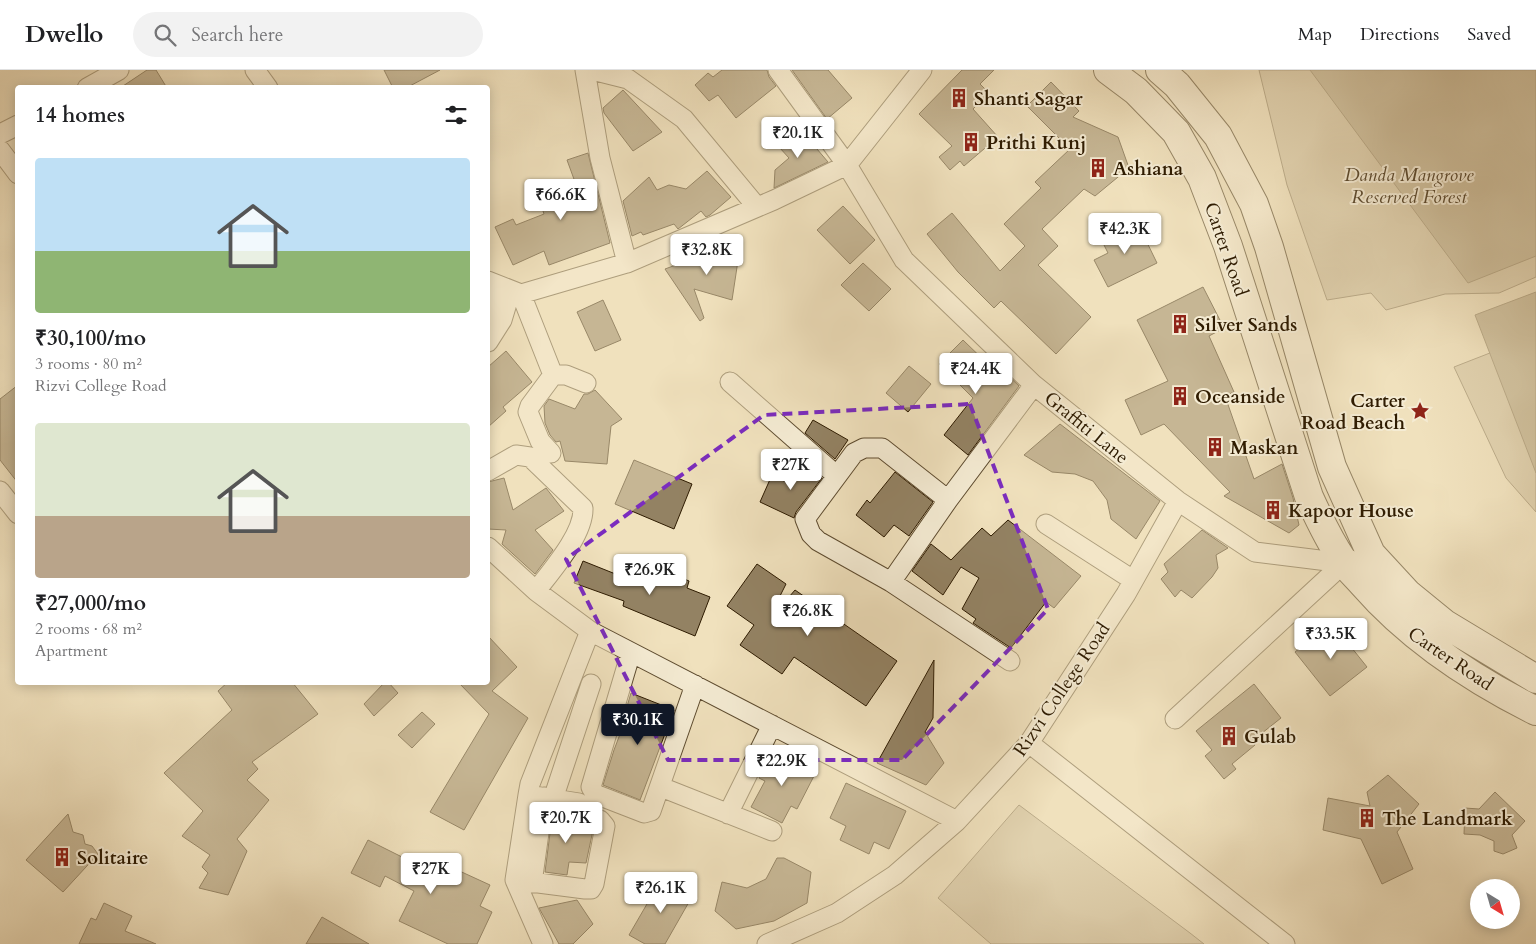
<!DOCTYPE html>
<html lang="en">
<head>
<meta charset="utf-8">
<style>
  :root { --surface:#fff; --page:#f2f2f2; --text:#202124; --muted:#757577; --line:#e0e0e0; --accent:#111827 }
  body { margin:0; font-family:Cardo,serif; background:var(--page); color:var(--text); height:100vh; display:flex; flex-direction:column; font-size:19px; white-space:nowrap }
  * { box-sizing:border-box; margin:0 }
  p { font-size:16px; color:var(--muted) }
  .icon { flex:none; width:28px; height:28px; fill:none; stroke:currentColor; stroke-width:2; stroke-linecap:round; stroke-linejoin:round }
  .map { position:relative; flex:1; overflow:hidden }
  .drawer { position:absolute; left:15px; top:15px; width:475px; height:600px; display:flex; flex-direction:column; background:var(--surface); border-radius:5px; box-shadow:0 2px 12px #0003 }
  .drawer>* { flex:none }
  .needle { width:32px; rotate:143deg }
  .buttons { position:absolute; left:1470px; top:809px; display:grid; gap:10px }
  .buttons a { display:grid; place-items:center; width:50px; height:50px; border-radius:50%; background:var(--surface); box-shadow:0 2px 12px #0003; font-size:25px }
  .price { position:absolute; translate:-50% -42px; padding:0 11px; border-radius:5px; background:#fff; color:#222; font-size:16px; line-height:32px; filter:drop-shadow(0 1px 2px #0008) }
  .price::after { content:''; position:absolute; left:50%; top:30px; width:15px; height:11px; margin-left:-8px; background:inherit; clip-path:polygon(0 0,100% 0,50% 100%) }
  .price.active { background:var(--accent); color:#fff }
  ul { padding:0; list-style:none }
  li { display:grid; align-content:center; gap:10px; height:265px; padding:0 20px }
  li span { display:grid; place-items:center; height:155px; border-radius:5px; color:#555 }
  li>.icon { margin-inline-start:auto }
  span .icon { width:90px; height:90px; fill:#fffc; stroke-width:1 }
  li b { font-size:21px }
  h2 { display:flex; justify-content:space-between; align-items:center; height:60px; padding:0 20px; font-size:21px }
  header { display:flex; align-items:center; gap:30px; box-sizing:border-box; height:70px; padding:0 25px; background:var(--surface); border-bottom:1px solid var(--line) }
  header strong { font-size:24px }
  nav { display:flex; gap:28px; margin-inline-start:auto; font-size:18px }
  .search { width:350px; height:45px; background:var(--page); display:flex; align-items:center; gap:12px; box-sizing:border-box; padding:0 18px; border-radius:28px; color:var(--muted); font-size:19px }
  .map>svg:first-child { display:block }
</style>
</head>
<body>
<header>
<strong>Dwello</strong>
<div class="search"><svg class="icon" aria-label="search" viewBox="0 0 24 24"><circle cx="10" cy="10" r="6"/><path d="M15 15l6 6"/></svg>Search here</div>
<nav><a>Map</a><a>Directions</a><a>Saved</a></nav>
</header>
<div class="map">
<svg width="1536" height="874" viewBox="0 0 1536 874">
  <rect width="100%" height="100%" fill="#f0e1bd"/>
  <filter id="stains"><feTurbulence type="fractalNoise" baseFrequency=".004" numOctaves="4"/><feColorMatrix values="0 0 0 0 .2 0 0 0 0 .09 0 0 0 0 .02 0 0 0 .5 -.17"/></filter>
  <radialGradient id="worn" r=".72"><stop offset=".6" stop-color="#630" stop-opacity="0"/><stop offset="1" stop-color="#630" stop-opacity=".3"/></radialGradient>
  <path fill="#cfbf9d" stroke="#7e6d4f" d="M1259,0H1536V207L1499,223L1445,224L1386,240L1371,223L1327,230L1287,115Z
    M1536,265V442L1506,408L1454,297Z
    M1019,735L1190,863L1204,874H991L938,828Z"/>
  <path fill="#ae9e7d" stroke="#7b6a4b" d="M1310,0H1536V186L1468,213Z
    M1536,222V403L1475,245Z"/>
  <path fill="#938263" stroke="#2e1b01" d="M147,0H156L167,18H120Z
    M384,0H440L406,18H393Z
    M722,0H767L769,7L776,16L736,48L718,25L709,31L695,15L708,3L713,7Z
    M792,0H828L852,28L827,49Z
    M962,0H994L980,14L989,23L973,39L998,67L964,96L960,91L950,100L939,87L952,76L919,44Z
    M1051,12L1079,41L1073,47L1118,67L1129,98L1095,126L1084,119L1042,159L1058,176L1038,195L1091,247L1056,284L1001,231L994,238L958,202L927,164L952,143L1000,201L1025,176L1004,154L1041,118L1035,112L1070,79L1027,36Z
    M623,20L662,62L633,81L604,43L603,38Z
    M800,59L828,92L774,118L775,100L789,88L779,77Z
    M588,83L610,173L549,195L544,181L513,195L495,157L513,149L516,155L544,144L538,126L575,112L567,90Z
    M707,101L731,127L710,145L706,147L701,141L678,159L674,154L643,165L641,162L632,166L623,131L649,107L657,120L669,115L686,119Z
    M843,136L875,170L850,194L817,160Z
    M1137,152L1157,193L1108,217L1094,190L1108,183L1101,169Z
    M741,171L732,230L694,219L704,248L700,251L665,199Z
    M863,193L891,219L869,241L841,215Z
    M1203,217L1224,258L1209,266L1234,322L1225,326L1254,409L1282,394L1293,428L1299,455L1289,463L1224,426L1230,422L1164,354L1141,365L1125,330L1168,311L1137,250Z
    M603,230L621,270L595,281L577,242Z
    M963,270L995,301L998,296L1019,316L968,385L944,365L973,328L939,294Z
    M506,281L532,312L503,337L506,341L488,357V297Z
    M909,296L931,314L908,342L886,323Z
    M18,315V413L0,390V329Z
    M595,320L622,349L611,356L607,394L565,391L560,371L556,372L550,365L545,353L544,336L549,329L575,339L584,324H588Z
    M813,350L848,370L835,389L805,363Z
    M1060,354L1160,431L1136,469L1111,449L1107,430L1093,411L1075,404L1052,402L1024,385Z
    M634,390L692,414L674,459L615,434Z
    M804,392L822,408L796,442L794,448L760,432L772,405L792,415Z
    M895,402L933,432L909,466L894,455L884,467L856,445L867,430L870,433Z
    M504,408L513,440L546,418L564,441L535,460L553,480L535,504L502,474L506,460L488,459V412Z
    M1008,450L1081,506L1054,538L1046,532L1011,578L973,553L976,549L962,539L979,508L961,497L943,525L912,501L931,474L951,490L982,458L991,466Z
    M1202,460L1228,478L1216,485L1218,498L1212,507L1192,528L1181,520L1175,527L1161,509L1168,502L1164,494Z
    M583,491L633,511L636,502L665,514L670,503L689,511L687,518L710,527L695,566L623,536L624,531L574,513Z
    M757,494L786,514L778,530L783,534L795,520L897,591L866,636L794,587L782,604L740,575L754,555L727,536Z
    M1332,553L1367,597L1330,626L1295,582Z
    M488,566L517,597L492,621L528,648L464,760L430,742L489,644L458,612H488Z
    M934,590L933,648L925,662L944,693L926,715L877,693Z
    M228,612H292L318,644L252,692L258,699L247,710L269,730L237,769L247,781L228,825L199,818L208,803L202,797L210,785L182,766L203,741L164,703L232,640L218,621Z
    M385,612H388L398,623L374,646L364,634Z
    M1254,614L1281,648L1252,671L1255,675L1232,694L1236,699L1224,709L1205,686L1212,680L1196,661Z
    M631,623L674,640L640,730L603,715L614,680L625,651L623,650Z
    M422,642L435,654L412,678L398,665Z
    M771,682L815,704L797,739L791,736L782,753L751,737L765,711L759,708Z
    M1388,705L1419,734L1397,762L1413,799L1382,814L1361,769L1323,760L1328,728L1370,736L1367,722Z
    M846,713L906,741L889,779L874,772L869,784L840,770L846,756L830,748Z
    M1495,722L1525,751L1512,765L1517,778L1503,784L1494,781V771L1480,765L1464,764L1465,738L1479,739Z
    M553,740L569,743V747L574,754L593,760L586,793L569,792L567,805L545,802Z
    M68,744L73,762L83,765L85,774L92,776L98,784L63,822L26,790Z
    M368,770L424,798L429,787L490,815L480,836L492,842L477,874H448L399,851L414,821L385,806L380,817L351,803Z
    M777,788H784L811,802L807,833L774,851L736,859L715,841L722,812L747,818L766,809Z
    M662,808L693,825L665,874H645L629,865Z
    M577,830L593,854L573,874H559L539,838Z
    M104,833L132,846L125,861L156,874H79L91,848L96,850Z
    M322,847L369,874H306Z"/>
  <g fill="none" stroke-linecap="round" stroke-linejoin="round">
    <g stroke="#5e4c30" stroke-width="21">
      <path id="street" d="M255,0L268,18
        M585,0L600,88L627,193
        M592,0L628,9L684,49L757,137
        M778,0L847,95L904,190L1034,315L1178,431L1255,482L1344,493L1351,490
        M87,18L119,0
        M0,64L18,55
        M0,80L18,104
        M488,211L521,224
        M521,224L627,193L774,130L847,95L922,0
        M521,224L553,305
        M488,230L495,233L497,236L488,249
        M488,272L502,250L511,220
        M730,312L837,406
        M551,383L540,371L528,342L530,336L553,305H566L586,313
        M488,401L516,385L530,387L583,438C584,464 552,500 536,521
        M0,421L18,444
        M948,430L882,378H864L854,383L805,449L811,464L818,471L891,512L1010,591
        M1046,454L1133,510
        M488,477L536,521L590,561L957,751L1029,673L1126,524L1178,431
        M891,512L948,430L1034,315
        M631,582L591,717L595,724L644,743L651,741L695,615
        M1175,649L1344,493
        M1029,673L1285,874
        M661,717L772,761
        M553,729L591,614
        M728,744L772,655
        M515,810L585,819H591L594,814L605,756L600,750L582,746L580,744L582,736L579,733L528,725
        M532,813L544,727
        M543,874L515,810L528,725L530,714L590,561
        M767,874L837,843L895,805L957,751"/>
    </g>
    <g stroke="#2e1b01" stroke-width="30">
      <path id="secondary" d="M1108,0L1136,21L1176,62L1202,108L1228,176L1309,427C1319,449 1329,470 1343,491C1348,499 1356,506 1363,514C1410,568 1472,609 1536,641
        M1160,0L1177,15L1218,66L1254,134L1269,177L1332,397L1371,484L1407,523L1445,554L1536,609"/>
    </g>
    <use href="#street" stroke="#f5ecd4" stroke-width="19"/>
    <use href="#secondary" stroke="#f5ecd4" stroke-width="28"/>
  </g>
  <path d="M0 0H1536V874H0ZM970,334L1048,539L902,690H668L566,489L764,345Z" fill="#f0e1bd" fill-opacity=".55" fill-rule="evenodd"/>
  <path fill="none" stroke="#7b2cbf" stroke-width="4" stroke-dasharray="10 6" stroke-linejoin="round" d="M970,334L1048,539L902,690H668L566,489L764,345Z"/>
  <defs>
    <g id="building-bare" transform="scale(1.5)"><path d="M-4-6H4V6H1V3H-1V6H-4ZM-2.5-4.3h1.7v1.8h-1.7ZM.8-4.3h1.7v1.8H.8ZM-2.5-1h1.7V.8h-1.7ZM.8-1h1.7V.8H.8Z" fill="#8f2418" stroke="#f5ecd4" stroke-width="2.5" paint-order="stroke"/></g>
    <g id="sight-bare" transform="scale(1.5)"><path d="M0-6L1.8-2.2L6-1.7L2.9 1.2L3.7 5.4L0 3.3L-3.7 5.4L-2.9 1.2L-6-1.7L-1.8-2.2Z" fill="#8f2418" stroke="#f5ecd4" stroke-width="2.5" paint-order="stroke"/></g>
  </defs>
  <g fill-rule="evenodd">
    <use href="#building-bare" x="959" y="28"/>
    <use href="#building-bare" x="971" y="72"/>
    <use href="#building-bare" x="1098" y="98"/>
    <use href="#building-bare" x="1180" y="254"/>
    <use href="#building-bare" x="1180" y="326"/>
    <use href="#sight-bare" x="1420" y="341"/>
    <use href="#building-bare" x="1215" y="377"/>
    <use href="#building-bare" x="1273" y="440"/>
    <use href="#building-bare" x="1229" y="666"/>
    <use href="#building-bare" x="1367" y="748"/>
    <use href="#building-bare" x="62" y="787"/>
  </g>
  <g text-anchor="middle" stroke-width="4" stroke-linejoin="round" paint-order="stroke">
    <g font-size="19" font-weight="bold" fill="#2e1b01" stroke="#f5ecd4" text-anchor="start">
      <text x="974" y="35">Shanti Sagar</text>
      <text x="986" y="79">Prithi Kunj</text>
      <text x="1113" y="105">Ashiana</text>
      <text x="1195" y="261">Silver Sands</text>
      <text x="1195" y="333">Oceanside</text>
      <text x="1405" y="337" text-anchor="end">Carter<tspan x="1405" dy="22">Road Beach</tspan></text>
      <text x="1230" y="384">Maskan</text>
      <text x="1288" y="447">Kapoor House</text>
      <text x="1244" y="673">Gulab</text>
      <text x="1382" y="755">The Landmark</text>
      <text x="77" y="794">Solitaire</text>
    </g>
    <g font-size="19" font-style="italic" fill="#5e4c30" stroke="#f5ecd4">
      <text x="1409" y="111">Danda Mangrove<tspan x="1409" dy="22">Reserved Forest</tspan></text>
    </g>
    <g font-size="19" fill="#2e1b01" stroke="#f5ecd4">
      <text transform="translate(1227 179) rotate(71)" y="7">Carter Road</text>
      <text transform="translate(1087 357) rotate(39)" y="7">Graffiti Lane</text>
      <text transform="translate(1451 588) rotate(34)" y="7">Carter Road</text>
      <text transform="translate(1061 619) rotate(-56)" y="7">Rizvi College Road</text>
    </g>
  </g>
  <rect width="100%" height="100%" filter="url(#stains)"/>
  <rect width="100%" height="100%" fill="url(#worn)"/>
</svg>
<div class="buttons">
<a><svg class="needle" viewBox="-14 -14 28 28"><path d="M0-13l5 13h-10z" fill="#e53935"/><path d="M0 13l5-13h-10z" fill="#757577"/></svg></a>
</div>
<b class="price" style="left:798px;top:89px">₹20.1K</b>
<b class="price" style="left:561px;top:151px">₹66.6K</b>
<b class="price" style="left:1125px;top:185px">₹42.3K</b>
<b class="price" style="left:707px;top:206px">₹32.8K</b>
<b class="price" style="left:976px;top:325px">₹24.4K</b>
<b class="price" style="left:791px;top:421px">₹27K</b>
<b class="price" style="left:650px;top:526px">₹26.9K</b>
<b class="price" style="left:808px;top:567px">₹26.8K</b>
<b class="price" style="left:1331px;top:590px">₹33.5K</b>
<b class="price active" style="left:638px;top:676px">₹30.1K</b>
<b class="price" style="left:782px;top:717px">₹22.9K</b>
<b class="price" style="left:566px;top:774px">₹20.7K</b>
<b class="price" style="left:431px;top:825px">₹27K</b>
<b class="price" style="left:661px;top:844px">₹26.1K</b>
<section class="drawer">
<h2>14 homes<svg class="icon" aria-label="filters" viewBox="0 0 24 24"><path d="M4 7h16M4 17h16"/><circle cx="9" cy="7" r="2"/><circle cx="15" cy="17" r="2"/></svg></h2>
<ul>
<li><span style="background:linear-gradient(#bfe0f5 60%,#8fb573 0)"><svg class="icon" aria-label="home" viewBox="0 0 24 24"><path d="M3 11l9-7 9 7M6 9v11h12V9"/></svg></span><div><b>₹30,100/mo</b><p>3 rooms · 80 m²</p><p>Rizvi College Road</p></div></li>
<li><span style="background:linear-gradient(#dfe7d0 60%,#b9a48a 0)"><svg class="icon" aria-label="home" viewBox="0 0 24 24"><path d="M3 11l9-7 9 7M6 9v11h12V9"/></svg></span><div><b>₹27,000/mo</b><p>2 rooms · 68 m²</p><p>Apartment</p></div></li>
</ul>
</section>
</div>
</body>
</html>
